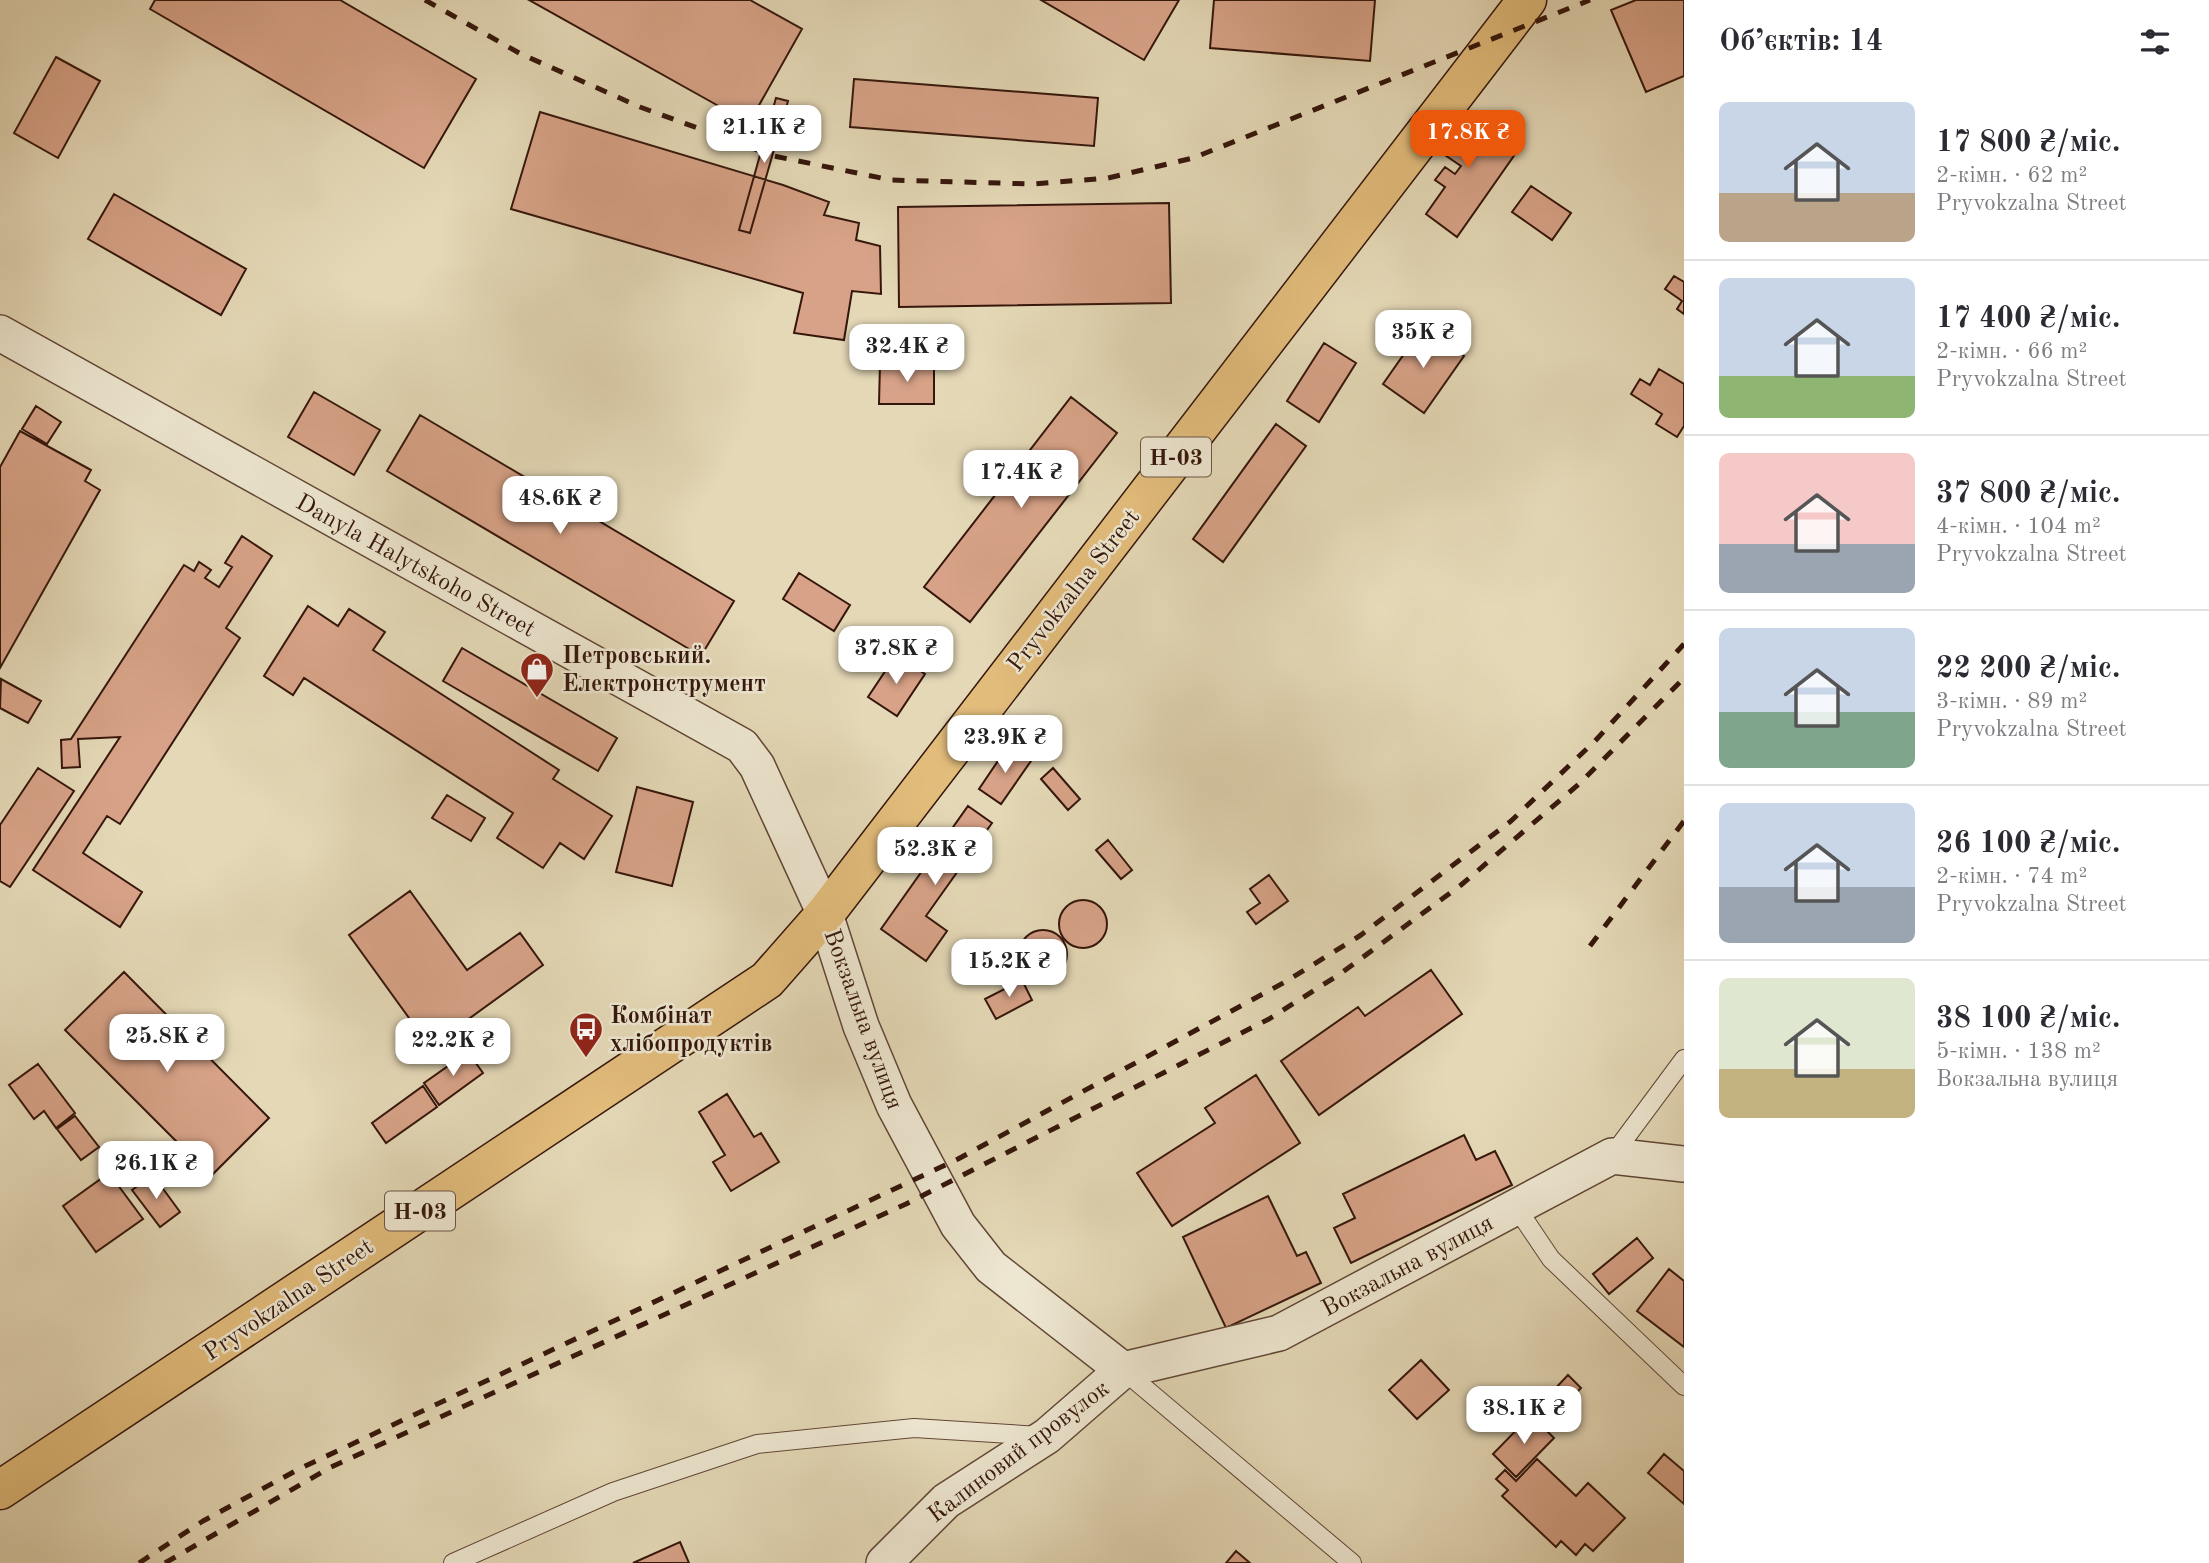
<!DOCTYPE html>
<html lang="uk">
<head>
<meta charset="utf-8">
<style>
  :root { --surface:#fff; --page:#f2f2f3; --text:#2b2b33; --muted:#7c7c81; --line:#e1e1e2; --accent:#ea580c }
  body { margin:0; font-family:"Old Standard TT",serif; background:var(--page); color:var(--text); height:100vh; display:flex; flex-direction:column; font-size:26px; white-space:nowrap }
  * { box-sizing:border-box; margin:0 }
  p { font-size:23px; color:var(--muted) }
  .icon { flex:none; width:38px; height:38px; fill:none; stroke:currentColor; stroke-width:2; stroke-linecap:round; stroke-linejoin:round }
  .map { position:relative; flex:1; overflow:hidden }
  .panel { display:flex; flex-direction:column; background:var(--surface); width:525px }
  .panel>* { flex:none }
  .price { position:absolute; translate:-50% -60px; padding:0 16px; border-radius:14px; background:#fff; color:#222; font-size:23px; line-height:46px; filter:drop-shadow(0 2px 4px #0008) }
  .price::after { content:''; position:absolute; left:50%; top:42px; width:21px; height:16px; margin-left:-10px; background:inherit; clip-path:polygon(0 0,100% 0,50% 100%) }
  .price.active { background:var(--accent); color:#fff }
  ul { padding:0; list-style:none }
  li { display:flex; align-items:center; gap:21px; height:175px; padding:0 35px }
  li+li { border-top:2px solid var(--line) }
  li span { display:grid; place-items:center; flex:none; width:196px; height:140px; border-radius:10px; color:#555 }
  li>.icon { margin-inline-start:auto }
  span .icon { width:84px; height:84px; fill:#fffc; stroke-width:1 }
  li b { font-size:30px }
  h2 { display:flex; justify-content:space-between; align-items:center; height:84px; padding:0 35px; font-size:30px }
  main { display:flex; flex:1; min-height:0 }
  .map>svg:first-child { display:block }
</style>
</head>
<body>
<main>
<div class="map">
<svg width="1684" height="1563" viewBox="0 0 1684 1563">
  <rect width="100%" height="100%" fill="#e4d8b6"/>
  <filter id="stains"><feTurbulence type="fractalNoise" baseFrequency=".00286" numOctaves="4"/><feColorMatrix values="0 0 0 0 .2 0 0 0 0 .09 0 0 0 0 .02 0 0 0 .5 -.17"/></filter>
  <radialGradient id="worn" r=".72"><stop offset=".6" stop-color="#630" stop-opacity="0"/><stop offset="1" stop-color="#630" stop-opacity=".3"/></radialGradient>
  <path fill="#d7a287" stroke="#35160b" stroke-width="2" d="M155,0H340L476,79L424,168L150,9Z
    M529,0H750L802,29L749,123Z
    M1041,0H1179L1144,60Z
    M1214,0H1375L1370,61L1210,48Z
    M1636,0H1684V76L1646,92L1611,10Z
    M56,57L100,81L58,158L14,133Z
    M854,79L1098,98L1094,146L850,127Z
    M776,98L788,101L750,233L739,230Z
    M1460,109L1518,150L1457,237L1426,214L1445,187L1435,180L1445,167L1455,174L1461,166L1433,147Z
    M540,112L783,185L829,202L824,215L859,223L856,240L880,246L881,294L852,291L844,340L794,333L803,293L511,209Z
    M1531,186L1571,213L1552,240L1512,212Z
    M114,194L246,269L221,315L88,239Z
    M1169,203L1171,303L899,307L898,207Z
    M1674,276L1684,282V314L1677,309L1682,301L1665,289Z
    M887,326H928V364H886Z
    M1423,327L1464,356L1424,413L1383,384Z
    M1324,343L1356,363L1319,422L1287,401Z
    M880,363L934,364V404H879Z
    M1659,369L1684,384V426L1677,437L1656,424L1662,414L1631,394L1640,379L1650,385Z
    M314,392L380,430L354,475L288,437Z
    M1071,397L1117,433L970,622L924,587Z
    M36,406L61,422L47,444L22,429Z
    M420,415L734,601L701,656L387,471Z
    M1276,424L1306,446L1223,562L1193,539Z
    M20,431L91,470L85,481L100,490L0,668V467Z
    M242,536L272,556L226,628L240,638L120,824L107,816L83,853L142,892L120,927L33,870L120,737L78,739L80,767L62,768L61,740L71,739L184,565L194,571L199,562L211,570L205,578L219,587L232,567L225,563Z
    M799,573L850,605L834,631L783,599Z
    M308,606L338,626L349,609L385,632L373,650L559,770L553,779L612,816L584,859L560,843L543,868L497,838L513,813L304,678L293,695L264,676Z
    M462,648L617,738L598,771L443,681Z
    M896,655L925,674L897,716L868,697Z
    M1,679L41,701L28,723L0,708Z
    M1008,746L1031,761L1001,804L979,789Z
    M38,768L74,791L10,887L0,881V825Z
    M1053,768L1080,799L1068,810L1041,779Z
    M637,787L693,802L672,886L616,872Z
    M447,795L485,818L471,841L432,818Z
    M968,806L992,823L926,916L947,931L926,961L881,929Z
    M1108,840L1132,870L1121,879L1096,850Z
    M1269,875L1288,901L1256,924L1247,912L1260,903L1250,889Z
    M410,891L467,970L520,933L543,965L430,1047L349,935Z
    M1059 924a24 24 0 1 1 48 0a24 24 0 1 1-48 0Z
    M1019 954a24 24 0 1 1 48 0a24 24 0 1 1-48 0Z
    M974 964a17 17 0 1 1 34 0a17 17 0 1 1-34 0Z
    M1431,970L1462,1014L1319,1115L1281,1061L1358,1007L1365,1016Z
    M124,972L269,1118L211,1176L65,1030Z
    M1022,980L1032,1000L996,1019L985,999Z
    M468,1052L483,1073L439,1105L424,1083Z
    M38,1064L75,1113L56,1128L44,1111L34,1119L9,1085Z
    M1256,1075L1300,1143L1172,1226L1137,1173L1215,1123L1205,1108Z
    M423,1086L437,1107L386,1143L372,1123Z
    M727,1094L754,1137L761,1133L779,1162L731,1191L713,1162L725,1155L699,1112Z
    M75,1116L99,1147L81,1160L57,1129Z
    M1464,1135L1476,1160L1495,1151L1512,1185L1351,1263L1334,1228L1355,1218L1343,1194Z
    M109,1173L143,1219L96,1252L63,1206Z
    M153,1175L180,1212L160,1227L132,1190Z
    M1268,1196L1297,1256L1306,1252L1321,1283L1226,1328L1183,1237Z
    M1637,1238L1653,1258L1609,1294L1593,1274Z
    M1669,1269L1684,1281V1347L1637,1311Z
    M1421,1360L1449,1390L1417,1419L1389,1390Z
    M1568,1375L1581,1388L1565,1405L1552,1392Z
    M1531,1415L1554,1438L1516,1477L1493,1454Z
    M1664,1454L1684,1471V1504L1648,1473Z
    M1537,1459L1576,1496L1588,1483L1625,1518L1593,1551L1585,1544L1576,1555L1561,1541L1556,1547L1502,1496L1508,1490L1496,1479L1505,1470L1516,1481Z
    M680,1542L689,1563H633Z
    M1236,1551L1250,1563H1226Z"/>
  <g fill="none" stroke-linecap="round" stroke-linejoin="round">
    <g stroke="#614636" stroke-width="20">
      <path id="service" d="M1612,1156L1684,1059
        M1516,1207L1551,1259L1684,1386
        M1123,1370L1352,1563
        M453,1563L613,1492L757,1444L914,1428L1040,1436"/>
    </g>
    <g stroke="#614636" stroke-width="38">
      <path id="minor" d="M0,333L742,746L757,766L825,914L861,1026L894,1105L958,1225L991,1267L1123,1370L1279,1333L1612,1156L1684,1164
        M884,1563L946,1501L1047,1436L1123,1370"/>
    </g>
    <g stroke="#35160b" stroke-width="41">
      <path id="primary" d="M0,1490L767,980L825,914L1527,0"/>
    </g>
    <use href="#service" stroke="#ede6d0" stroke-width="18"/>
    <use href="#minor" stroke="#ede6d0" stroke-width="35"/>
    <use href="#primary" stroke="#e2bc7b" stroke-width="38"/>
    <path stroke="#35160b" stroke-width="5" stroke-dasharray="12 12" stroke-linecap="butt" d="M425,0L521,54L640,107L774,156L891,180L1033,184L1108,178L1193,158L1590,0
      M1590,946L1684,821
      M139,1563L203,1521L299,1469L958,1159L1285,982L1361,935L1511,821L1595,741L1684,644
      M165,1563L331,1467L906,1204L1269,1019L1340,974L1461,885L1579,784L1684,678"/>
  </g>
  <defs>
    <g id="shop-pin" transform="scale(1.75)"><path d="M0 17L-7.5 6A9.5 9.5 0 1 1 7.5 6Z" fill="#8f2418" stroke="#ede6d0"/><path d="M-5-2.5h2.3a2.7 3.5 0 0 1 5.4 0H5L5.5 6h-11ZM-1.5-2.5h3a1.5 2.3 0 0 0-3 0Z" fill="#fff"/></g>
    <g id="bus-pin" transform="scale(1.75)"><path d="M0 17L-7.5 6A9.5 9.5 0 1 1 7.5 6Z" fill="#8f2418" stroke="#ede6d0"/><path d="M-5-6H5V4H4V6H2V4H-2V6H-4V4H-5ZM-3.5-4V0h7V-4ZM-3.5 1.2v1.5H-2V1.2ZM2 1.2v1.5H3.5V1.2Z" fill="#fff"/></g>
  </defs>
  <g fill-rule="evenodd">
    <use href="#shop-pin" x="537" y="669"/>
    <use href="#bus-pin" x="586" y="1029"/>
  </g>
  <g text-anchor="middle" stroke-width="5" stroke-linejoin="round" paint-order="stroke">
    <g fill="#ede6d0" stroke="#6c5446" stroke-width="2">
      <rect x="1141" y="437.5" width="70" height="39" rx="5"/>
      <rect x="385" y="1191.5" width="70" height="39" rx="5"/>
    </g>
    <g font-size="23" font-weight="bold" fill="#35160b">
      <text x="1176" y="465">Н-03</text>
      <text x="420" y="1219">Н-03</text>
    </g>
    <g font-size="24" fill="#35160b" stroke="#ede6d0">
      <text transform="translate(416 565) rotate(29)" y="8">Danyla Halytskoho Street</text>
      <text transform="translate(1073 590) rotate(-52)" y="8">Pryvokzalna Street</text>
      <text transform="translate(864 1019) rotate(70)" y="8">Вокзальна вулиця</text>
      <text transform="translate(1407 1265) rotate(-28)" y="8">Вокзальна вулиця</text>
      <text transform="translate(288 1299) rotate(-34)" y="8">Pryvokzalna Street</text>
      <text transform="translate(1018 1451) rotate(-37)" y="8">Калиновий провулок</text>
    </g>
    <g font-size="24" font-weight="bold" fill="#35160b" stroke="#ede6d0" text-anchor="start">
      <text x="562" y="663">Петровський.<tspan x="562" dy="28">Електронструмент</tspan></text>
      <text x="610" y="1023">Комбінат<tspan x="610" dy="28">хлібопродуктів</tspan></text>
    </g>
  </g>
  <rect width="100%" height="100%" filter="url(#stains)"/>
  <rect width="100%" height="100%" fill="url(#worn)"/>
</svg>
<b class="price" style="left:764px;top:165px">21.1K ₴</b>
<b class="price active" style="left:1468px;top:170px">17.8K ₴</b>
<b class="price" style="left:1423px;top:370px">35K ₴</b>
<b class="price" style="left:907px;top:384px">32.4K ₴</b>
<b class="price" style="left:1021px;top:510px">17.4K ₴</b>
<b class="price" style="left:560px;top:536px">48.6K ₴</b>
<b class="price" style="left:896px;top:686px">37.8K ₴</b>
<b class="price" style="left:1005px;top:775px">23.9K ₴</b>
<b class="price" style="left:935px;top:887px">52.3K ₴</b>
<b class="price" style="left:1009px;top:999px">15.2K ₴</b>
<b class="price" style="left:167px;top:1074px">25.8K ₴</b>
<b class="price" style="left:453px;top:1078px">22.2K ₴</b>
<b class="price" style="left:156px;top:1201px">26.1K ₴</b>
<b class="price" style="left:1524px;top:1446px">38.1K ₴</b>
</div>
<section class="panel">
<h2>Об’єктів: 14<svg class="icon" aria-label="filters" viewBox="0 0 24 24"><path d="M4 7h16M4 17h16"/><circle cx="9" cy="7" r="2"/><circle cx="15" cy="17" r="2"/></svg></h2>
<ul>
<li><span style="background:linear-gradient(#c9d6e8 65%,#b9a48a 0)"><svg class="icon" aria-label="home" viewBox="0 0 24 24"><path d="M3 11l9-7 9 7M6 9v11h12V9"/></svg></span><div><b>17 800 ₴/міс.</b><p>2-кімн. · 62 m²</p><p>Pryvokzalna Street</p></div></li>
<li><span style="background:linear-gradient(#c9d6e8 70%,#8fb573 0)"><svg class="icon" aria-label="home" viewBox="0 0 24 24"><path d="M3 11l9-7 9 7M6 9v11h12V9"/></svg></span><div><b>17 400 ₴/міс.</b><p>2-кімн. · 66 m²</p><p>Pryvokzalna Street</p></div></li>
<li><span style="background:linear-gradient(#f6c9c9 65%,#9aa5b1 0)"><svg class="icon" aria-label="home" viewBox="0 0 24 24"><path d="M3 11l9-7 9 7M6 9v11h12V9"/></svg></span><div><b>37 800 ₴/міс.</b><p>4-кімн. · 104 m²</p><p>Pryvokzalna Street</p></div></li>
<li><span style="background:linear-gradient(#c9d6e8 60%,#7fa58c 0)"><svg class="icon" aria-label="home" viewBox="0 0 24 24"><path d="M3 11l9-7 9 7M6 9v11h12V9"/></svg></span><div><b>22 200 ₴/міс.</b><p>3-кімн. · 89 m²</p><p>Pryvokzalna Street</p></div></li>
<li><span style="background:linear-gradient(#c9d6e8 60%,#9aa5b1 0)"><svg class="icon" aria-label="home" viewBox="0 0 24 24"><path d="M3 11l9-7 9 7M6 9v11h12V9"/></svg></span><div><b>26 100 ₴/міс.</b><p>2-кімн. · 74 m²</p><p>Pryvokzalna Street</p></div></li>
<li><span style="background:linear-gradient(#dfe7d0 65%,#c2b280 0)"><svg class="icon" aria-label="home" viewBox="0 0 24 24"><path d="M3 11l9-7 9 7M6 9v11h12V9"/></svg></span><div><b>38 100 ₴/міс.</b><p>5-кімн. · 138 m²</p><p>Вокзальна вулиця</p></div></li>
</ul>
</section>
</main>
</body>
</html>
